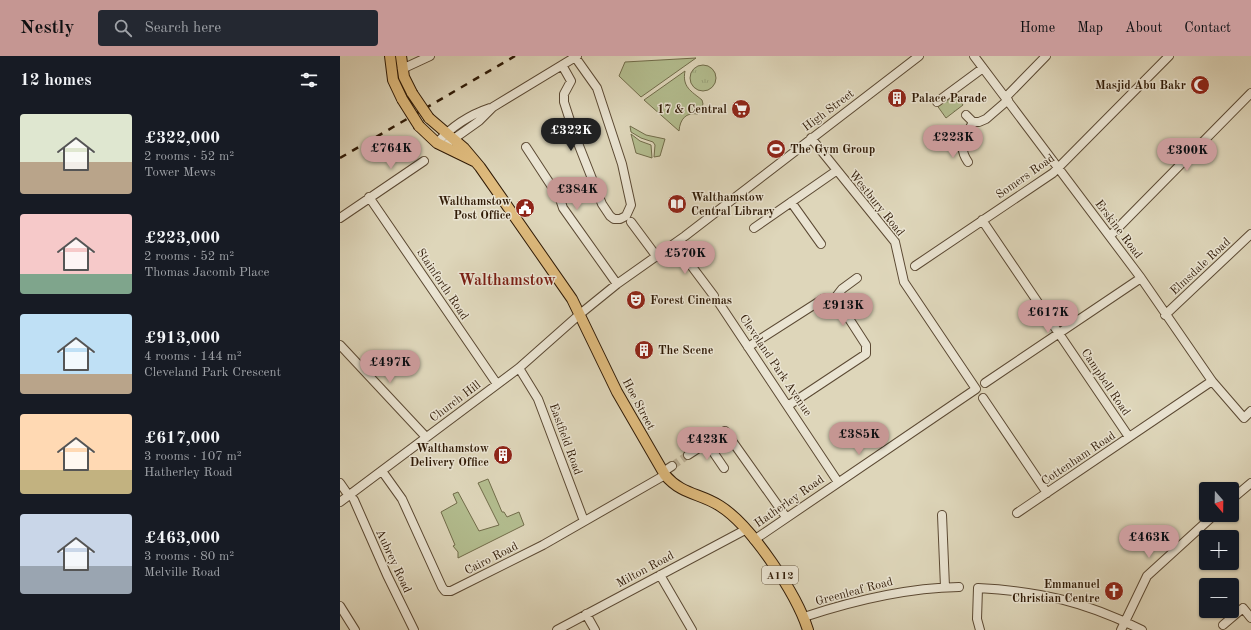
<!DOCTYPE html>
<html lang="en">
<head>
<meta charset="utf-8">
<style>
  :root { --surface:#171b24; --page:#242831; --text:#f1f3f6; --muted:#9ea1a6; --accent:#c59692 }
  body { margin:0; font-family:"Old Standard TT",serif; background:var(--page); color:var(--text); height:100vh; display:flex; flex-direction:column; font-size:15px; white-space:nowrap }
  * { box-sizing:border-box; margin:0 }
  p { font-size:13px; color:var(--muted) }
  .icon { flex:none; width:22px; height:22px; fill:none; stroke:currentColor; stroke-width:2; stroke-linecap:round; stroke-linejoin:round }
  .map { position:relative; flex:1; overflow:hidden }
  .sheet { display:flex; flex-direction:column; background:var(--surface); width:340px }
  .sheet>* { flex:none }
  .needle { width:26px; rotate:160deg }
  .tools { position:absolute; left:859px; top:426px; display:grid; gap:8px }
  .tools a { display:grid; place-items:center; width:40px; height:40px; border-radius:4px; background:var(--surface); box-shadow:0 1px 3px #0004; font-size:20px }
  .price { position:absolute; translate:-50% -34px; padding:0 9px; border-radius:14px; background:var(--accent); color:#111; font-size:13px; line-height:26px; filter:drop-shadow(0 1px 2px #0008) }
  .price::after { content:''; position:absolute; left:50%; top:24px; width:12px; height:9px; margin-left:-6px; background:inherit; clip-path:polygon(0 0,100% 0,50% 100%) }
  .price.current { background:#222; color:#fff }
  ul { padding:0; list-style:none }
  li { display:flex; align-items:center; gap:12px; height:100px; padding:0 20px }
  li span { display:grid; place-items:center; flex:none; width:112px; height:80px; border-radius:4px; color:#555 }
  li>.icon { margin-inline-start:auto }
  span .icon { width:48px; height:48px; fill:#fffc; stroke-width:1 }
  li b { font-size:17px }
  h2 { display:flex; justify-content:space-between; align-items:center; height:48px; padding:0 20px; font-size:17px }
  header { display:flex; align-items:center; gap:24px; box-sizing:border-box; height:56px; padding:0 20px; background:var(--accent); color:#111 }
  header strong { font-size:19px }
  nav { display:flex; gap:22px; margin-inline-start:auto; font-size:14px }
  .search { width:280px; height:36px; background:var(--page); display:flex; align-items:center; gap:10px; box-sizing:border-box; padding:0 14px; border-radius:4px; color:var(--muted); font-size:15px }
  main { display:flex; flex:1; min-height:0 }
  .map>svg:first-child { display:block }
</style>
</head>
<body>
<header>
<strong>Nestly</strong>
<div class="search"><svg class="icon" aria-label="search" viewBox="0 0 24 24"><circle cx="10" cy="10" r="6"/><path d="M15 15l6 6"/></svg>Search here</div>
<nav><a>Home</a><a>Map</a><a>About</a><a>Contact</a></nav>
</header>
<main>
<section class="sheet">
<h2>12 homes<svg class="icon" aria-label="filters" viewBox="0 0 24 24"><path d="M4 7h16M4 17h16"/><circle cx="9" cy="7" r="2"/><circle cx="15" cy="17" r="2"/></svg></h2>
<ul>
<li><span style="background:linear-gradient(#dfe7d0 60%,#b9a48a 0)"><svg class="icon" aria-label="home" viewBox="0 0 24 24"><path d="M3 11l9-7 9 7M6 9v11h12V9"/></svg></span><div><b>£322,000</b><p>2 rooms · 52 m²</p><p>Tower Mews</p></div></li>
<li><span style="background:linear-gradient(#f6c9c9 75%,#7fa58c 0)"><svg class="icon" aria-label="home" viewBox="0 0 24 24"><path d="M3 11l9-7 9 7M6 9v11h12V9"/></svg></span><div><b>£223,000</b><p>2 rooms · 52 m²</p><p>Thomas Jacomb Place</p></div></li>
<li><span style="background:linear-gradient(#bfe0f5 75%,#b9a48a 0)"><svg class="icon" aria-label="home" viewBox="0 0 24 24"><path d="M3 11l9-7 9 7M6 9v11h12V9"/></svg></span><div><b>£913,000</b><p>4 rooms · 144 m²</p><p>Cleveland Park Crescent</p></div></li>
<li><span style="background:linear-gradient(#ffd9b3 70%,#c2b280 0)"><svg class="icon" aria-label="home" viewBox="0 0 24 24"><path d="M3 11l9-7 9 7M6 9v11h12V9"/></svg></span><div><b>£617,000</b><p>3 rooms · 107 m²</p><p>Hatherley Road</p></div></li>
<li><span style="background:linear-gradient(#c9d6e8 65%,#9aa5b1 0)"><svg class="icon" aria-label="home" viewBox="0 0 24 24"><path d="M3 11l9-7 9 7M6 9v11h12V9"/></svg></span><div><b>£463,000</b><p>3 rooms · 80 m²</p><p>Melville Road</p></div></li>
</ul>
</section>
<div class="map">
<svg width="911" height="574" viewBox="0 0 911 574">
  <defs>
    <pattern id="park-tufts" width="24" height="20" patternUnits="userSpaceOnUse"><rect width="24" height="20" fill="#b3bd8f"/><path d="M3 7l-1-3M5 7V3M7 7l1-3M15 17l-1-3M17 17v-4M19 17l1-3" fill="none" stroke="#9aa27a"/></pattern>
  </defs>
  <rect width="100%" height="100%" fill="#ded6ba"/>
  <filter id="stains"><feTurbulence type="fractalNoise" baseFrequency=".005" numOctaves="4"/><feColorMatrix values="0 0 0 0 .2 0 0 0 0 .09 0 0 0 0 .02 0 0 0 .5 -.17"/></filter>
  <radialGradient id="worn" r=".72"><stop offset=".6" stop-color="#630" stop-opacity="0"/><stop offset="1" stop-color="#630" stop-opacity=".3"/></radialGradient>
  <path fill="#b3bd8f" stroke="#716c4a" d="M356,2L301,41L279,20L285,6Z
    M345,15C342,31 351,35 362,44L363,48L358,58C346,56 340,63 339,75L304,44Z
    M290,70L306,79L325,83L320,100L314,101L315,89L313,86L301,82L291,76Z
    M291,78L300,85L311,89L312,102L296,97Z
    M148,423L162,456H164L167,461L179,456L184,469L118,502V496L113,490L115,489L101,456L117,447L113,438L118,436L139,475L159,469L138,427Z"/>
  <path fill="url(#park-tufts)" stroke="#716c4a" d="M350 22a13 13 0 1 1 26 0a13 13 0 1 1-26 0Z
    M614,36L623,49L606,62L596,48Z"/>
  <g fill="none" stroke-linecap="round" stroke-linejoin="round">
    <path stroke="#bbb096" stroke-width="8" stroke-dasharray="8 4" stroke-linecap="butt" d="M332,410L348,399"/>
    <g stroke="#5b4933" stroke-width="10">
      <path id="minor" d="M634,0L801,222L872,325L904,362L911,355
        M222,9L231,25L224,38V46L234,77L262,148L270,160L274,163H280L286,160L291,149L282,108L257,32L235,1
        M62,13L90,0
        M666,41L706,0
        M597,46L643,12
        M626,59L633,66H639L646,63L668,44
        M97,87C112,70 129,59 150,52
        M108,87L139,65L153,51L237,0
        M186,91L220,143L223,152L277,228
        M628,106C617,90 625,82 633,66
        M29,141L157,328
        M451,146L481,188
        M0,162L84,105
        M642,164L789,381
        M291,166L317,201
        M414,172L496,115
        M770,180L911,37
        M335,188L374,240
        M575,210L713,117L829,0
        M495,242L502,233L517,222
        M379,247L498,426
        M825,259L911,178
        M0,289L86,381
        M408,291L483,243L489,242L497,244L526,289V298L449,349
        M179,312L198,343L244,465
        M645,327L801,222
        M643,342L707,437
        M367,387L384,412
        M348,399L385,375L446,461
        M42,415L62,443L102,531L105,535H111L203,489L325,419
        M323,416L332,410
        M0,427L9,440
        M892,443L911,427
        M14,444L47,519L74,574
        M0,446L179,312L240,258L277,228L345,180L579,0
        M677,457L872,325
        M602,459L605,531
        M414,484L636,333L564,226L555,186L471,82
        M320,519L352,574
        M0,550L15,574
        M246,558L255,574
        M464,561C515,544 565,532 619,531
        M883,569L903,552L911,562
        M217,574L405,474
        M640,574L637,563L638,532C700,535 746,546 802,574
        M781,574L807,520L874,459"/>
    </g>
    <g stroke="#2f1a06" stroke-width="12">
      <path id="major" d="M50,0L53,24L62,43
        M61,0L64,21L72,37
        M89,62L124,92L140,111L232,243L277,336L325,419C342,439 360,437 380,450C412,470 457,539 468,574
        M79,70L97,87L134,105"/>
    </g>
    <use href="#minor" stroke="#eae4d2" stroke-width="8"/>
    <use href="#major" stroke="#dfbb7d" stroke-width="10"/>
    <path stroke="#2f1a06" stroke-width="2.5" stroke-dasharray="7 7" stroke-linecap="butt" d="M0,102L175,0"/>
    <g stroke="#2f1a06" stroke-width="12" stroke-linecap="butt">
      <path id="major-bridge" d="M72,37L89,62
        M62,43L79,70"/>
    </g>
    <use href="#major-bridge" stroke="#dfbb7d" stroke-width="10"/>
  </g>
  <defs>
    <g id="mosque-disc" transform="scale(1)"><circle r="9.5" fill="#8f2418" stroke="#eae4d2"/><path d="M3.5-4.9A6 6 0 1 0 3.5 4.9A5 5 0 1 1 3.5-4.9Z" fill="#fff"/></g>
    <g id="building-disc" transform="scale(1)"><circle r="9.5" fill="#8f2418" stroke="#eae4d2"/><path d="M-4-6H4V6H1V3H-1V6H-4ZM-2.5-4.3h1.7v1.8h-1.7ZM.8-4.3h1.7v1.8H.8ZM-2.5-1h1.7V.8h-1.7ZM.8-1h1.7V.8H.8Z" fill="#fff"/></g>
    <g id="supermarket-disc" transform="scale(1)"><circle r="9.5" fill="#8f2418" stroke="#eae4d2"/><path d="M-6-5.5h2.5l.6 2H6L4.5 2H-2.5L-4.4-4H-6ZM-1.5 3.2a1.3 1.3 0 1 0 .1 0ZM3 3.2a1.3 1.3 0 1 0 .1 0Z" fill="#fff"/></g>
    <g id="stadium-disc" transform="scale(1)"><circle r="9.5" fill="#8f2418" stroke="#eae4d2"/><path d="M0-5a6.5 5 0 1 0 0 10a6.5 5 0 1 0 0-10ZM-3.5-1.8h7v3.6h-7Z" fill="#fff"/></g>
    <g id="library-disc" transform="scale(1)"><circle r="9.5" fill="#8f2418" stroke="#eae4d2"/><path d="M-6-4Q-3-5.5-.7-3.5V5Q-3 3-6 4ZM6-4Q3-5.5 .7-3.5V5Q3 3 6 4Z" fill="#fff"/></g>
    <g id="civic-disc" transform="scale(1)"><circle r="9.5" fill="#8f2418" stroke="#eae4d2"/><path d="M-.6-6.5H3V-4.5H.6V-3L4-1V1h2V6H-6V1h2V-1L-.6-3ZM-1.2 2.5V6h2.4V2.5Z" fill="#fff"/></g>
    <g id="theatre-disc" transform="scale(1)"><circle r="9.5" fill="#8f2418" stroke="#eae4d2"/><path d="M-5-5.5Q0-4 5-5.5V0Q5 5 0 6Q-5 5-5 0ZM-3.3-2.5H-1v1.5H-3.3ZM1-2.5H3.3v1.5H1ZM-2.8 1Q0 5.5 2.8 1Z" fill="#fff"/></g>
    <g id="church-disc" transform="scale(1)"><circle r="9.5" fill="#8f2418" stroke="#eae4d2"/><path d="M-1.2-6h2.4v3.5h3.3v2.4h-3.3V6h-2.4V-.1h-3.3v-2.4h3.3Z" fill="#fff"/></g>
  </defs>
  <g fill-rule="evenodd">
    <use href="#mosque-disc" x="860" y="29"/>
    <use href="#building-disc" x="557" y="42"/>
    <use href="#supermarket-disc" x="401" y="53"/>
    <use href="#stadium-disc" x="436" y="93"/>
    <use href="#library-disc" x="337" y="148"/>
    <use href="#civic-disc" x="185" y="152"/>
    <use href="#theatre-disc" x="296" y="244"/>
    <use href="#building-disc" x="304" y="294"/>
    <use href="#building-disc" x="163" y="399"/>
    <use href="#church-disc" x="774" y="535"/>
  </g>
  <g text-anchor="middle" stroke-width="3" stroke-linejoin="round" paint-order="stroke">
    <rect fill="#eae4d2" stroke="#675743" stroke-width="1" x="422" y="510" width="36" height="18" rx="3"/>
    <g font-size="11" font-weight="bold" fill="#2f1a06">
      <text x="440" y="523">A112</text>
    </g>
    <g font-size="12" font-weight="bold" fill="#2f1a06" stroke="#eae4d2" text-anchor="end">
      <text x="846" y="33">Masjid Abu Bakr</text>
      <text x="571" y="46" text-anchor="start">Palace Parade</text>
      <text x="387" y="57">17 &amp; Central</text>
      <text x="450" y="97" text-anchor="start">The Gym Group</text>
      <text x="351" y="145" text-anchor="start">Walthamstow<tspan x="351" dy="14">Central Library</tspan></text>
      <text x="171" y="149">Walthamstow<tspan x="171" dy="14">Post Office</tspan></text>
      <text x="310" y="248" text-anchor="start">Forest Cinemas</text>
      <text x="318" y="298" text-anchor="start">The Scene</text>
      <text x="149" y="396">Walthamstow<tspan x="149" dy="14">Delivery Office</tspan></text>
      <text x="760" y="532">Emmanuel<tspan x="760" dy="14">Christian Centre</tspan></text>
    </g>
    <g font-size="12" fill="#2f1a06" stroke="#eae4d2">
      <text transform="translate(488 54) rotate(-37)" y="4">High Street</text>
      <text transform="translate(685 120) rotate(-35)" y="4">Somers Road</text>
      <text transform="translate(537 147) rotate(51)" y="4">Westbury Road</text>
      <text transform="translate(779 173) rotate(53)" y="4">Erskine Road</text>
      <text transform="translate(860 210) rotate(-43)" y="4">Elmsdale Road</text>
      <text transform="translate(103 228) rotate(56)" y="4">Stainforth Road</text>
      <text transform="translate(436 309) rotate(56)" y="4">Cleveland Park Avenue</text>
      <text transform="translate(766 326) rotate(56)" y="4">Campbell Road</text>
      <text transform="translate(115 345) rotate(-37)" y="4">Church Hill</text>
      <text transform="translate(299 348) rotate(62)" y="4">Hoe Street</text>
      <text transform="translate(226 383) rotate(70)" y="4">Eastfield Road</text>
      <text transform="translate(738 402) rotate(-34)" y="4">Cottenham Road</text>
      <text transform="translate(449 445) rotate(-35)" y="4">Hatherley Road</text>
      <text transform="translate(151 502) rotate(-27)" y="4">Cairo Road</text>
      <text transform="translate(54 505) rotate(65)" y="4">Aubrey Road</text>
      <text transform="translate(305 513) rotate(-28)" y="4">Milton Road</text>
      <text transform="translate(514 535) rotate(-15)" y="4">Greenleaf Road</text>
    </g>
    <g font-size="16" font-weight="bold" fill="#7a1f14" stroke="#eae4d2">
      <text x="167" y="229">Walthamstow</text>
    </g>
  </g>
  <rect width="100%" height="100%" filter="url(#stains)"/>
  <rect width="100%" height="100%" fill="url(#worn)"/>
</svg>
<div class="tools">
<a><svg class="needle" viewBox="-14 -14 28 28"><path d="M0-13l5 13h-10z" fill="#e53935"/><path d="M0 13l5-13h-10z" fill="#9ea1a6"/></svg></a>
<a>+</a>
<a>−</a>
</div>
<b class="price current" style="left:231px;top:96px">£322K</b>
<b class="price" style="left:613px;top:103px">£223K</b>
<b class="price" style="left:51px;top:114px">£764K</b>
<b class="price" style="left:847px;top:116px">£300K</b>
<b class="price" style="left:237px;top:155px">£384K</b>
<b class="price" style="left:345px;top:219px">£570K</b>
<b class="price" style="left:503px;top:271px">£913K</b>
<b class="price" style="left:708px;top:278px">£617K</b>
<b class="price" style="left:50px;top:328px">£497K</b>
<b class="price" style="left:519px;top:400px">£385K</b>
<b class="price" style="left:367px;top:405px">£423K</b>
<b class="price" style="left:809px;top:503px">£463K</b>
</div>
</main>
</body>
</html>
